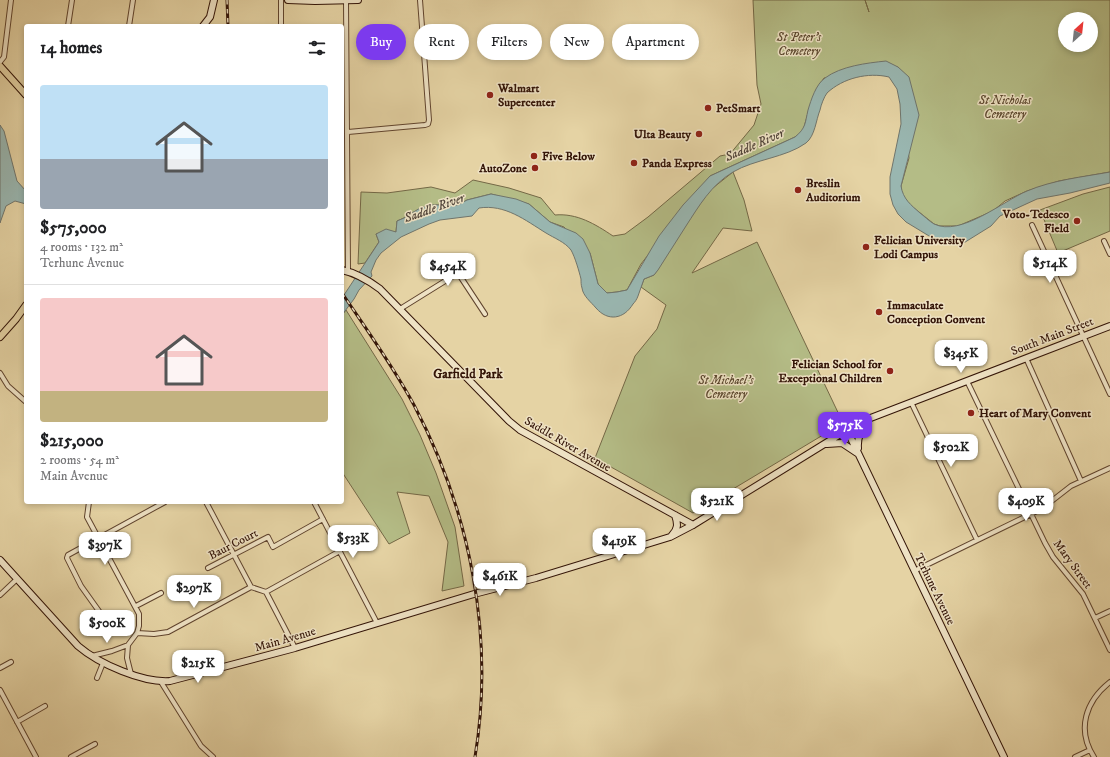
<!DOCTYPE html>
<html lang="en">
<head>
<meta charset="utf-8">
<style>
  :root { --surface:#fff; --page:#f2f2f2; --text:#202124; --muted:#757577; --line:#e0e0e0; --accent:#7c3aed }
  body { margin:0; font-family:"IM FELL DW Pica",serif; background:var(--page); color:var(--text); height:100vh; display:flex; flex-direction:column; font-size:15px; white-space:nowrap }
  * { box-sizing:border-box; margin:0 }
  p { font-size:13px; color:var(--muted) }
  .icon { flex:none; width:22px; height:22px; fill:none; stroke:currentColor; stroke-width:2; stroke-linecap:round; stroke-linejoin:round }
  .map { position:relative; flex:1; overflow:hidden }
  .side { position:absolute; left:24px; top:24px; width:320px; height:480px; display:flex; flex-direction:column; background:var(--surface); border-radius:4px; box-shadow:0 2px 6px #0003 }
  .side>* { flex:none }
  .top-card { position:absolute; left:356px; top:24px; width:380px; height:36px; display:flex; gap:8px }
  .needle { width:26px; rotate:27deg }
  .controls { position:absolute; left:1058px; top:12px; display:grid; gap:8px }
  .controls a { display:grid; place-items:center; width:40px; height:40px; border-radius:50%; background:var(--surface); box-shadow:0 2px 6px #0003; font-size:20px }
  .price { position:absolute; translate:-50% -34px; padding:0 9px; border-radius:8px; background:#fff; color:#222; font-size:13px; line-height:26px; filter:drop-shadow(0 1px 2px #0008) }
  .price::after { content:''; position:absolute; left:50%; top:24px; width:12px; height:9px; margin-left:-6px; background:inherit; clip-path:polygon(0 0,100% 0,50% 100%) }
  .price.current { background:var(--accent); color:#fff }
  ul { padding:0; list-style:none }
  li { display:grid; align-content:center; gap:8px; height:212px; padding:0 16px }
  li+li { border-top:1px solid var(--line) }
  li span { display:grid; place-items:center; height:124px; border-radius:4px; color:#555 }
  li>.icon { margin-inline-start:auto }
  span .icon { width:72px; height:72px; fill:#fffc; stroke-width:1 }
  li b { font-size:17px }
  h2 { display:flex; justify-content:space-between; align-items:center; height:48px; padding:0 16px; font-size:17px }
  .chip { padding:0 14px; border-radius:18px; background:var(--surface); box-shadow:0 2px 6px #0003; font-size:14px; line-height:36px }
  .chip.current { background:var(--accent); color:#fff }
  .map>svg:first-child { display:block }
</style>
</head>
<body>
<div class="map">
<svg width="1110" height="757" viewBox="0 0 1110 757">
  <rect width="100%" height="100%" fill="#e5d3a4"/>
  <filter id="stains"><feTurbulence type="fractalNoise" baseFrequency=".005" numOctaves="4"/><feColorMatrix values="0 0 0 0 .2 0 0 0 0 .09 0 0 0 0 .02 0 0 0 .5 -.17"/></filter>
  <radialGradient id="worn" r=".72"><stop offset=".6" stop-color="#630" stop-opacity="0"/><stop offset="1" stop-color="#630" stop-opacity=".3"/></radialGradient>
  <path fill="#b4bc86" stroke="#746846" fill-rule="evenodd" d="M753,0H865L869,12L865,0H1110V172L1059,181L1027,191L1005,201L993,211L958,226H940L934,224L909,204L902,194L901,186L909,158L898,67L824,78L816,90L809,109L803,131L795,137L710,176L641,264L627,290L617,292L607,293L598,284L590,253L564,227L550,222L529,204L491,194L467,200L458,205H432L409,214L404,218L397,221L396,232L376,234L379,242L365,263L358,264L361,192L387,193L431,187L455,193L473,180L509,188L541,198L555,215C577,213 595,224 613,236L625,234L648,217L720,156L730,154L754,125L761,104L757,85ZM1065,19H1091V45H1065Z
    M733,172L744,200L752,231L723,228L692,273L757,242L843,423L693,513L595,458L635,356L657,329L666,305L641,287L644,279L654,275L694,212L709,191Z
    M1110,187V231L1058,253L1040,210L1083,194Z
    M346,310L402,399L420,435L436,473L455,527L464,586L442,591L448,542L429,496L397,492L410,533L389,544L342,472V315Z"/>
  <path fill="#99b6b0" stroke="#70756c" d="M886,61L898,67L909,77L919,115L901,186C903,199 911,205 920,213C924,216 929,221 934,224C961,237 1003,201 1027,191C1053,180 1082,177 1110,172V183L1070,193L1037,199L1000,216L991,226L962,244L939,242L906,222L898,214L893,205L890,194V177L901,124L900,104L897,89L889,77C868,72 843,78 827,93C824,97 821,105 820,110C816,120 815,136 806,143C785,158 755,159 733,172C711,185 699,206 686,226C677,241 667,255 658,270L654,275L644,279C642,285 640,290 638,296C637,299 635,302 633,304C624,319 608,322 596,308C591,302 583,296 582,288C581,285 581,282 581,279C579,271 575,257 571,250C565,242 554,238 546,233C525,220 505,204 479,208L472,216L440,220L429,224L401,237L381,253L376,260L371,272L372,276L359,290L354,299L342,315V298L379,242L376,234L386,229L396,232L397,221L404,218L420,208L432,205H458L467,200L491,194L516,199L529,204L550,222L576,233L583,239L590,253L598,284L607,293L617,292L627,290L659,236L683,205L710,176L795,137C806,128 805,123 808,110C811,100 816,84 825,78C841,66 867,63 886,61Z
    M0,125L4,131L17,181L26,191V204L15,201L6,206L0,223Z"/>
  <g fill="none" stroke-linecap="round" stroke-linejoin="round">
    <g stroke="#60442e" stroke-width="6">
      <path id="street" d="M346,1L348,271
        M68,26L72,0
        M129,26L133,0
        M281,26V0
        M0,62L4,57L11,0
        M348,132L425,125L428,124L429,120L420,0
        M1032,225L1110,394
        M1104,241L1110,254
        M400,309L458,273L485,314
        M1026,358L1081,481
        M0,373L8,386L26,402
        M967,381L1045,543L1053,557L1083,594L1110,650
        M911,402L977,540
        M89,502L87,517L139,614V626L137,633L128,645L127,658L131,674
        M206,502L251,587
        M314,502L377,623
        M208,568L268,537L273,547L323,519
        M914,571L1031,514L1044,507L1071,486L1110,468
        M251,587L266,592L295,648
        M266,592L340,551
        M0,595L17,579
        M136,606L161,593
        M101,614L81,586L67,558L68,555L165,502
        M1095,618L1110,611
        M137,633L154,634L168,632L251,587
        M92,656L112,651L128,645
        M0,668L11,662
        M97,678L103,663
        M161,682L201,746L213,757
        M0,690L36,757
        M17,722L45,706
        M71,757L95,744
        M1075,757L1090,750
        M1094,757C1076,729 1086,701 1110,682"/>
    </g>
    <g stroke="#331407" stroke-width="8">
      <path id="secondary" d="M288,0L315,1L358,0
        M203,26L210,17L214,0
        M342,270C356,273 368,280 380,289L509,421L520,430L693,525
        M847,430L1004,757
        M827,444L842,443L857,453
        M858,448C857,437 861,429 868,420
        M672,535C678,529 678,524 675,515
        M0,560L78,646C99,664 143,683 170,681L295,648L474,594L536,578L670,537L693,525L847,430L868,419L1110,326"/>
    </g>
    <g stroke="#331407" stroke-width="8">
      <path id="primary" d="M0,66L26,95
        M0,337L16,319L26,305"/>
    </g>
    <use href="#street" stroke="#eee2c4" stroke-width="4"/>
    <use href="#secondary" stroke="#eee2c4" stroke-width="6"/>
    <use href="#primary" stroke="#e5d3a4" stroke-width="6"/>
    <g stroke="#331407" stroke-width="3">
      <path id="rail" d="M227,0L228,26
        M342,293C367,330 393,366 414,405C470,511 495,637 475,757"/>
    </g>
    <use href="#rail" stroke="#eee2c4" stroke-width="1.5" stroke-dasharray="4.5" stroke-linecap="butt"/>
  </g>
  <g fill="#8f2418" stroke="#eee2c4" stroke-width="1.5">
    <circle cx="490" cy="95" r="4"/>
    <circle cx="708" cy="108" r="4"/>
    <circle cx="699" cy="134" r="4"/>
    <circle cx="534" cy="156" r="4"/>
    <circle cx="634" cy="163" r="4"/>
    <circle cx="535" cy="168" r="4"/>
    <circle cx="798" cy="190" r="4"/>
    <circle cx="1077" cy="221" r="4"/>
    <circle cx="866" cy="247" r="4"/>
    <circle cx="879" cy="312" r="4"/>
    <circle cx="890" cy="371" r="4"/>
    <circle cx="971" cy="413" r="4"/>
  </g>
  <g text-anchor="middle" stroke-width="3" stroke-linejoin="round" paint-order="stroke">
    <g font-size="12" font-style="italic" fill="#5a462d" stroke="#eee2c4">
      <text x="799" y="41">St Peter's<tspan x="799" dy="14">Cemetery</tspan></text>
      <text x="1005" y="104">St Nicholas<tspan x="1005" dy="14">Cemetery</tspan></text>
      <text x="726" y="384">St Michael's<tspan x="726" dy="14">Cemetery</tspan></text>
    </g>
    <g font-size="12" font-weight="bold" fill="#331407" stroke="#eee2c4" text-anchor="start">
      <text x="498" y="92">Walmart<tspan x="498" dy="14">Supercenter</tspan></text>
      <text x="716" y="112">PetSmart</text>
      <text x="691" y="138" text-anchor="end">Ulta Beauty</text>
      <text x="542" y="160">Five Below</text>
      <text x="642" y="167">Panda Express</text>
      <text x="527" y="172" text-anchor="end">AutoZone</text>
      <text x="806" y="187">Breslin<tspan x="806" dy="14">Auditorium</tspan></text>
      <text x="1069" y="218" text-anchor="end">Voto-Tedesco<tspan x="1069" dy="14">Field</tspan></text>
      <text x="874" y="244">Felician University<tspan x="874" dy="14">Lodi Campus</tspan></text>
      <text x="887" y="309">Immaculate<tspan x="887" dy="14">Conception Convent</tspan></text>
      <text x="882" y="368" text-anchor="end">Felician School for<tspan x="882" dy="14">Exceptional Children</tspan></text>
      <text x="979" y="417">Heart of Mary Convent</text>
    </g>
    <g font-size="12" fill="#331407" stroke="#eee2c4">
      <text transform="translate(1052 336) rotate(-21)" y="4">South Main Street</text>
      <text transform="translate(568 444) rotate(30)" y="4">Saddle River Avenue</text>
      <text transform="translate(233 544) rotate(-27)" y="4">Baur Court</text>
      <text transform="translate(1073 564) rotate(54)" y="4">Mary Street</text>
      <text transform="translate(935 589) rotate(64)" y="4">Terhune Avenue</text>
      <text transform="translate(285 639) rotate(-16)" y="4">Main Avenue</text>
    </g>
    <g font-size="13" font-style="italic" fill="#52453a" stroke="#eee2c4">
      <text transform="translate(754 144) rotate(-24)" y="5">Saddle River</text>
      <text transform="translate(434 207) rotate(-20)" y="5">Saddle River</text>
    </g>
    <g font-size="13" font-weight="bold" fill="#331407" stroke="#eee2c4">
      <text x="468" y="378">Garfield Park</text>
    </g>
  </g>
  <rect width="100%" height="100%" filter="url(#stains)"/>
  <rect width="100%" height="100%" fill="url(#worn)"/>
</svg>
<div class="controls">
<a><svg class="needle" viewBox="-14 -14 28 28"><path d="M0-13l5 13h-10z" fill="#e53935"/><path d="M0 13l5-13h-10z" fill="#757577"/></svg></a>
</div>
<b class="price" style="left:1050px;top:284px">$514K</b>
<b class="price" style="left:448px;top:287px">$454K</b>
<b class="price" style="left:961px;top:374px">$345K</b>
<b class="price current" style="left:845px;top:446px">$575K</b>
<b class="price" style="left:951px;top:468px">$502K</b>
<b class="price" style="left:717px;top:522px">$521K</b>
<b class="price" style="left:1026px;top:522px">$409K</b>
<b class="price" style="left:353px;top:559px">$533K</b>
<b class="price" style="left:619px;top:562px">$419K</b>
<b class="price" style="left:105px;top:566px">$397K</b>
<b class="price" style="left:500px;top:597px">$461K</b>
<b class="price" style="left:194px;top:609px">$297K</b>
<b class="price" style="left:107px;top:644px">$500K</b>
<b class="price" style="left:198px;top:684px">$215K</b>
<div class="top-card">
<a class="chip current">Buy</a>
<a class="chip">Rent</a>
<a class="chip">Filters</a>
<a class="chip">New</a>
<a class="chip">Apartment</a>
</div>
<section class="side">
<h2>14 homes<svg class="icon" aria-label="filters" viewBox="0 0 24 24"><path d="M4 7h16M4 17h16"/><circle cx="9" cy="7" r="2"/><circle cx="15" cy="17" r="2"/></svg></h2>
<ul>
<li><span style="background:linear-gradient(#bfe0f5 60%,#9aa5b1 0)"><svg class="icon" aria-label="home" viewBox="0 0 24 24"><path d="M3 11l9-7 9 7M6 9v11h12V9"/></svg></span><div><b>$575,000</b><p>4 rooms · 132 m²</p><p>Terhune Avenue</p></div></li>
<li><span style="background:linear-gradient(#f6c9c9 75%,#c2b280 0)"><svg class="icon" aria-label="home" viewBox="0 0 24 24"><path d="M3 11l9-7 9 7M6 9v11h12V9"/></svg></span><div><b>$215,000</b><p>2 rooms · 54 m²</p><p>Main Avenue</p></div></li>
</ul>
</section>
</div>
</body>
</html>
